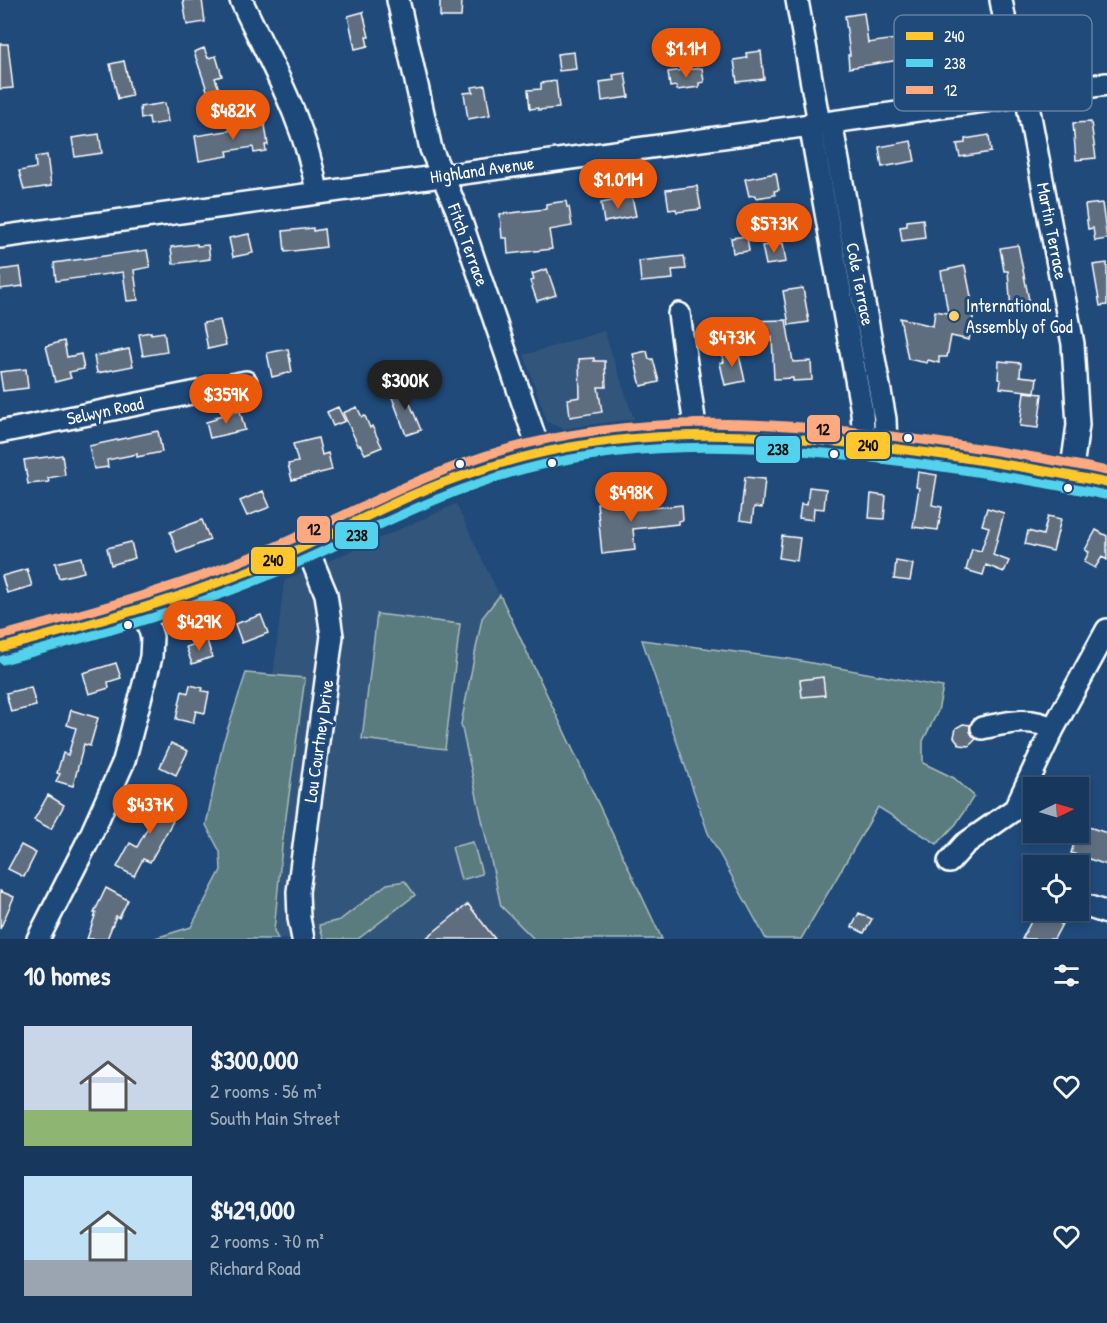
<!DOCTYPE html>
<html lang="en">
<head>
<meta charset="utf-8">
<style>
  :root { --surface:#17385c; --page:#203f62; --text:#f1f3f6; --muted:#9eacbb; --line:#365272; --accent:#ea580c }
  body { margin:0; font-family:"Patrick Hand",sans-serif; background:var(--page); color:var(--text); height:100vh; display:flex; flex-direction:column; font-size:22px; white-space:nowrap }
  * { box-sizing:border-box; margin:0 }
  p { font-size:20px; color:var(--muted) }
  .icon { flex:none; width:33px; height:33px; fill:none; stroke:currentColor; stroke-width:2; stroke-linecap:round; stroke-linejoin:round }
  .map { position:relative; height:939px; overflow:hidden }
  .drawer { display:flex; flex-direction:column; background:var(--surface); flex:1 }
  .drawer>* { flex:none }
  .needle { width:39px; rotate:85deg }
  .controls { position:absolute; left:1023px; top:777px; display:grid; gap:12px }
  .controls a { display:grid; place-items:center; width:66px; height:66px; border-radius:0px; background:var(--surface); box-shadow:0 3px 9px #0003,0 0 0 2px var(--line); font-size:30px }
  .price { position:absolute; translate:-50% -51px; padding:0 14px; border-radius:21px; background:var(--accent); color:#fff; font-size:20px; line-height:39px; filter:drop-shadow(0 2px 3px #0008) }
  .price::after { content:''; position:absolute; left:50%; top:36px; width:18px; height:14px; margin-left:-9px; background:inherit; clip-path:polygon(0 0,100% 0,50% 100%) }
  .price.on { background:#222; color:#fff }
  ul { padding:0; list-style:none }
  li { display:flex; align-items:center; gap:18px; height:150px; padding:0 24px }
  li span { display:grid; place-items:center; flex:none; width:168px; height:120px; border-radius:0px; color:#555 }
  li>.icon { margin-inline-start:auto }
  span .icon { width:72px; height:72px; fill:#fffc; stroke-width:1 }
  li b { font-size:26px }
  h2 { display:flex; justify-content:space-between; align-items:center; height:72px; padding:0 24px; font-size:26px }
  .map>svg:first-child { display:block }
</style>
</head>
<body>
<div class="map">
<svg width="1107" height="939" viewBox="0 0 1107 939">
  <rect width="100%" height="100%" fill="#1f4a7a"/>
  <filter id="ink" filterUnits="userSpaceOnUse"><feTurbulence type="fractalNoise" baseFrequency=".0167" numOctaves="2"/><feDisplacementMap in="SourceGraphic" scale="12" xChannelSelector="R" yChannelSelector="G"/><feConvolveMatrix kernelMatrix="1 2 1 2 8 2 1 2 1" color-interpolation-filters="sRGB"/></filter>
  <g filter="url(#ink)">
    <path fill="#32557c" d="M604,331L634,419L564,429L547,422L524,355Z
      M456,504L662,939H196L257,815L284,581Z"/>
    <path fill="#5a7b7f" stroke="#acbdbf" stroke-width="1.5" d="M500,595L662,939H534L501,906L461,724L482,618Z
      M377,614L460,624L445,749L362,739Z
      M642,640L790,659L943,687L938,711L923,741V763L954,778L974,796L956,824L937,844L878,807L801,939H766L708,833Z
      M246,673L305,678L282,846L274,931L278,939H152L191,927L221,870L220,852L206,825L223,743Z
      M473,842L482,874L461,880L452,847Z
      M405,881L415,895L358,939H324L319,925L340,920L387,884Z"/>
    <path fill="#5f6e7f" stroke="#fff" stroke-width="1.5" d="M183,0H202L205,22L187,25Z
      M440,0H462L461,17H440Z
      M363,12L369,37H366L368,46L355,49L348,16Z
      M864,13L868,43L910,37L912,58L849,68L848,55H850L845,16Z
      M712,33L713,48L699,50L697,35Z
      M0,44H8L13,88L0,89Z
      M204,48L208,58L216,56L222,76L215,78L220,92L209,96L194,52Z
      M761,51L764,79L737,82L734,60L747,58L746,53Z
      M574,52L576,69L559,71L557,54Z
      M124,61L132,96L118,99L110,64Z
      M702,68L704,82L699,83V87L677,90L676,86L670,87L668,72Z
      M625,73L629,97L602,101L600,82L614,80L613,75Z
      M556,81L559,108L538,110V108L530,109L528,90L541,89V83Z
      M485,85L490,115L468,119L464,93L473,92L472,87Z
      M165,103L168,122L150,125L149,117L141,119L140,107Z
      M261,116L262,126L265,125L268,145H265L266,151L254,153L253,147L227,151L228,156L199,161L195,136L251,127L250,118Z
      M1091,122L1096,158L1076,160L1073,123Z
      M99,134L102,153L75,157L72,138Z
      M989,135L991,152L960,157L957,144L965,143V139Z
      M911,141L915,161L882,167L879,147Z
      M47,155L51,186L24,190L19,171L36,168L35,157Z
      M776,173L779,190L774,191L775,195L756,198L755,195L749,196L745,179Z
      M697,186L701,209L677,212L676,209L669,210L666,190Z
      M632,197L636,216L604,222L601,203Z
      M566,201L567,207H569L572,226L549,230L552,249L508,254L507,238H502L500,214L546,209V204Z
      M1102,203L1107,239L1095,241L1093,228L1088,229L1085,205Z
      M923,219L925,238L902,241L900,227L907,226V221Z
      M313,228V231L324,229L326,247L285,252L283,231Z
      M249,234L253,253L233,257L229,238Z
      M747,236L749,251L733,253L731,238Z
      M783,243L786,262L766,265L762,246Z
      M197,244V246L208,245L210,259L173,264L171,247Z
      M1018,245L1031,310L1011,311L1008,271H1004L1000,248Z
      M147,250L150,267L134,270L138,300L127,301L123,272L56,281L54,263Z
      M684,256L686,269L672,270L673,279L641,282L639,261Z
      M1107,263V305L1100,306L1093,265Z
      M965,266L974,312L969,340L951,336L947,357H939V363L928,360L927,363L908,359L900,318L933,326L935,311L948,313L941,271Z
      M20,267L23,286L0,289V270Z
      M547,269L556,295L537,301L530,281L534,280L532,274Z
      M803,288L809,322L789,325L783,291Z
      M220,320L226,345L208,349L203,323Z
      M786,320L793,362L811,361L812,380L793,381V378L774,379L772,337L751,338L750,321Z
      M151,332V334L164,332L167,352L143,356L139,334Z
      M64,341L67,357L81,354L84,369L69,372L71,378L55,382L46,346Z
      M129,349L133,366L97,373L94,356Z
      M288,349L292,372L272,377L267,353Z
      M647,351L649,359H653L659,382L641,386L633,354Z
      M738,351L745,381L725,385L720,363L724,362L722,354Z
      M594,358V361H605L606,387H598L602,412L570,417L568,399L580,397L579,359Z
      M999,361L1021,363L1020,376L1037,378L1035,392L1000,388L1001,380L998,379Z
      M26,369L28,388L3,391L0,372Z
      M403,387L421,430L406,435L390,392Z
      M1024,392L1042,394L1038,428L1020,426Z
      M338,407L345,421L333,426L327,412Z
      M357,407L362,417L365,416L370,428L372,426L382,447L365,454L360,445H358L343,413Z
      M240,411L245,430L210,438L206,422L216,419L215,417Z
      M158,431L162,452L137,457V454L107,460L108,467L94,469L89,446Z
      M318,438L322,455L328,453L332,470L292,480L288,464L298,462L293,444Z
      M62,455L65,475L48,478L49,482L28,484L24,460Z
      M918,472L937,475L932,505L942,507L938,530L913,527L919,488L916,487Z
      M745,477L765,479L762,508L754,507L752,522L740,520Z
      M809,487L826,489L824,509L814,508L813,520L799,518L801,504L807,505Z
      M263,491L270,507L247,516L240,501Z
      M871,494L886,496L884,519L869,518Z
      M631,500L632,510L682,505L683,520L678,521V524L633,529L635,550L602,554L597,503Z
      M987,508L1004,513L993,555L1009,561L1004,572L986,565L983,575L966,570L972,549L981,551L989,527L982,525Z
      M1048,516L1061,519L1053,551L1025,544L1028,531L1043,535Z
      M202,520L210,540L177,553L170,532Z
      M1096,530L1107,536V560L1102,557L1095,568L1084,562L1089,552L1085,550Z
      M782,536L800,538L797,561L779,558Z
      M131,542L135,558L111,565L107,548Z
      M81,557L84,572L59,578L55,563Z
      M896,561L913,564L910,581L894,579Z
      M27,569L32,586L7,593L2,576Z
      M261,615L268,633L242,643L235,624Z
      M207,640L212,657L192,664L186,647Z
      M116,663L121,678L108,682L109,688L89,694L83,673Z
      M823,677L825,695L802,697L800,680Z
      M190,685L203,688L202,691L209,692L205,713L196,711L193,723L176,719L182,691L188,693Z
      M31,687L36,706L11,712L6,693Z
      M71,710L98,718L90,746L84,744L73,786L56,781L60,774L57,773L63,753L68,755L76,728L67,725Z
      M963,724L970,725V731L976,739L969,746L960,745L954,737L956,728Z
      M171,743L188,751L176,775L160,767Z
      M160,792L173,801L172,803L178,808L170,819L173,821L150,862L143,859L134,876L117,867L130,843L137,847L152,820L145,815Z
      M48,795L64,805L51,829L34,820Z
      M1080,824L1107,833V865L1071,853Z
      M21,845L36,853L24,877L8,869Z
      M106,888L128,900L119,918L116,916L107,939H87L96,913H94Z
      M0,891L14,897L0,929Z
      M468,904L495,939H425Z
      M1037,910L1062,924L1054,939H1022Z
      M859,913L872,919L864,933L852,927Z"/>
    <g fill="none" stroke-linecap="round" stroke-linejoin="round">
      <g stroke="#fff" stroke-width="26">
        <path id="minor" d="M241,0C270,62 306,123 317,192
          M398,0L431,149L457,210L540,453
          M797,0L819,123
          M1001,0L1019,96
          M1026,95L1073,344L1078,425L1071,475
          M831,122L885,419L886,447
          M810,124L862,412L864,444
          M0,237L1107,84
          M679,314L696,433
          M0,432L246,382
          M982,728C1007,723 1030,716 1053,729
          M949,862L965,844L1015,809L1053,729L1107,630
          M1078,903L1107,913
          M38,939L89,839L124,761L151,657L152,637L143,609
          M303,939L299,918L298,892L332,636L326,594L306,546"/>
      </g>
      <g stroke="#fff" stroke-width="30">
        <path id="major" d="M0,648C87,625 175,602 258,567C312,545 362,517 415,494C456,477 498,463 541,453C663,425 785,434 908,450C975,459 1041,469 1107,483"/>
      </g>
      <use href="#minor" stroke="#1f4a7a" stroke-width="21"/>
      <use href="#major" stroke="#6d7d8c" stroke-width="26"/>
      <g stroke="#1f4a7a" stroke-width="14">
        <path id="bus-1" d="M0,648C87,625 175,601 258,567C312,545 362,517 415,494C450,479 487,467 524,457C644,426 769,433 891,448C963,457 1035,468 1107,483"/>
      </g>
      <g stroke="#1f4a7a" stroke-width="14">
        <path id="bus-2" d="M3,660C92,636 181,612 265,577C354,540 431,494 525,469C644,438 768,445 889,460C962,469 1033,480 1105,495"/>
      </g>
      <g stroke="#1f4a7a" stroke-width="14">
        <path id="bus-3" d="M0,636C85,613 171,590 253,556C338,521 418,474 507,449C633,414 763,420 891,436C963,445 1035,456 1107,471"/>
      </g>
      <use href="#bus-1" stroke="#ffc72c" stroke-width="9"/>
      <use href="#bus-2" stroke="#53d2ee" stroke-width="9"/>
      <use href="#bus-3" stroke="#ffa980" stroke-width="9"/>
    </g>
  </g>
  <circle fill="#ffd166" stroke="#1f4a7a" stroke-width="2" cx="954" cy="316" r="6"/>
  <g fill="#fff" stroke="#1f4a7a" stroke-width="2">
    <circle cx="908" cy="438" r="5"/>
    <circle cx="834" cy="454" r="5"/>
    <circle cx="552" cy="463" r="5"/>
    <circle cx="460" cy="464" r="5"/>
    <circle cx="1068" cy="488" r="5"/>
    <circle cx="128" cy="625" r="5"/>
  </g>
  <g text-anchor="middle" stroke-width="6" stroke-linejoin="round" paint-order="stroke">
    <g font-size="18" fill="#fff" stroke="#1f4a7a">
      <text transform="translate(482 170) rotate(-8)" y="6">Highland Avenue</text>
      <text transform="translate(1052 231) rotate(79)" y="6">Martin Terrace</text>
      <text transform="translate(468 245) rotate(70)" y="6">Fitch Terrace</text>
      <text transform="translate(860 284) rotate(79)" y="6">Cole Terrace</text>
      <text transform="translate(105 411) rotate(-12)" y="6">Selwyn Road</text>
      <text transform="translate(319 741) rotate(-82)" y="6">Lou Courtney Drive</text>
    </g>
    <g font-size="18" fill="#fff" stroke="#1f4a7a" text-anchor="start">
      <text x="966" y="312">International<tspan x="966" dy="21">Assembly of God</tspan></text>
    </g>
  </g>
  <rect x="894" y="15" width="198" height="96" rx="9" fill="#1f4a7a" stroke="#6280a2" stroke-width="1.5"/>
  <rect x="906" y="32" width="27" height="8" fill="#ffc72c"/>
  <rect x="906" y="59" width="27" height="8" fill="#53d2ee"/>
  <rect x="906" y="86" width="27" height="8" fill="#ffa980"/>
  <g font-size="16" fill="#fff">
    <text x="944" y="42">240</text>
    <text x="944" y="69">238</text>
    <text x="944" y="96">12</text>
  </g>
  <g stroke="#1f4a7a" stroke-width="2">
    <rect x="806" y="414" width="35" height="29" rx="6" fill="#ffa980"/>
    <rect x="845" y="431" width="46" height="29" rx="6" fill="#ffc72c"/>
    <rect x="755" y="435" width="46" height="29" rx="6" fill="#53d2ee"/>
    <rect x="296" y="515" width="35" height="29" rx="6" fill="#ffa980"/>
    <rect x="334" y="521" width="45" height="29" rx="6" fill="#53d2ee"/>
    <rect x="250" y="546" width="46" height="29" rx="6" fill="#ffc72c"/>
  </g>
  <g font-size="16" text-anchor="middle" font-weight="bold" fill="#111">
    <text x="823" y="435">12</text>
    <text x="868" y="451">240</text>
    <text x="778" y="455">238</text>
    <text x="314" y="535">12</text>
    <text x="357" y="541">238</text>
    <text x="273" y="566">240</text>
  </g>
</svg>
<div class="controls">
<a><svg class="needle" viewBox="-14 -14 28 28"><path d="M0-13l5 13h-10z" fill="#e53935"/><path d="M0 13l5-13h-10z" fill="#9eacbb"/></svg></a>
<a><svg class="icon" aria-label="locate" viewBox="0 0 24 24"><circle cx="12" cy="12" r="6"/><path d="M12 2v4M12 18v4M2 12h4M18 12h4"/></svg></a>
</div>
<b class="price" style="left:686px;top:79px">$1.1M</b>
<b class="price" style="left:233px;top:141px">$482K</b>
<b class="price" style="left:618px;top:210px">$1.01M</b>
<b class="price" style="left:774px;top:254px">$573K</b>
<b class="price" style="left:732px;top:368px">$473K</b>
<b class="price on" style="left:405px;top:411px">$300K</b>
<b class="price" style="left:226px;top:425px">$359K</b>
<b class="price" style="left:631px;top:523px">$498K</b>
<b class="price" style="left:199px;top:652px">$429K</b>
<b class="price" style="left:150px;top:835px">$437K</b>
</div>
<section class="drawer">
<h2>10 homes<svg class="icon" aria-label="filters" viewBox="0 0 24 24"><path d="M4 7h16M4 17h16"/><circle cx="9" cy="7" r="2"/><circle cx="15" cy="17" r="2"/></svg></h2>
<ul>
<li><span style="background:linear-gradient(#c9d6e8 70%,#8fb573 0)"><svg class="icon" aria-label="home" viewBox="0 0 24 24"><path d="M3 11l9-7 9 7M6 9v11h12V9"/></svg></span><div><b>$300,000</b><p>2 rooms · 56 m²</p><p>South Main Street</p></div><svg class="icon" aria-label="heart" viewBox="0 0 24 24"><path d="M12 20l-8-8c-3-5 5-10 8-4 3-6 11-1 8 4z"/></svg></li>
<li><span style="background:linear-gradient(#bfe0f5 70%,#9aa5b1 0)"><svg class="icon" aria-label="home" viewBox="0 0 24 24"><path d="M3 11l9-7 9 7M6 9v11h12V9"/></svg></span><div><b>$429,000</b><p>2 rooms · 70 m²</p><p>Richard Road</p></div><svg class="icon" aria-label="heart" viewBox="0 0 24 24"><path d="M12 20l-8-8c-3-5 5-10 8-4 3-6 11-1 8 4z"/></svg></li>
</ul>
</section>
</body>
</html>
